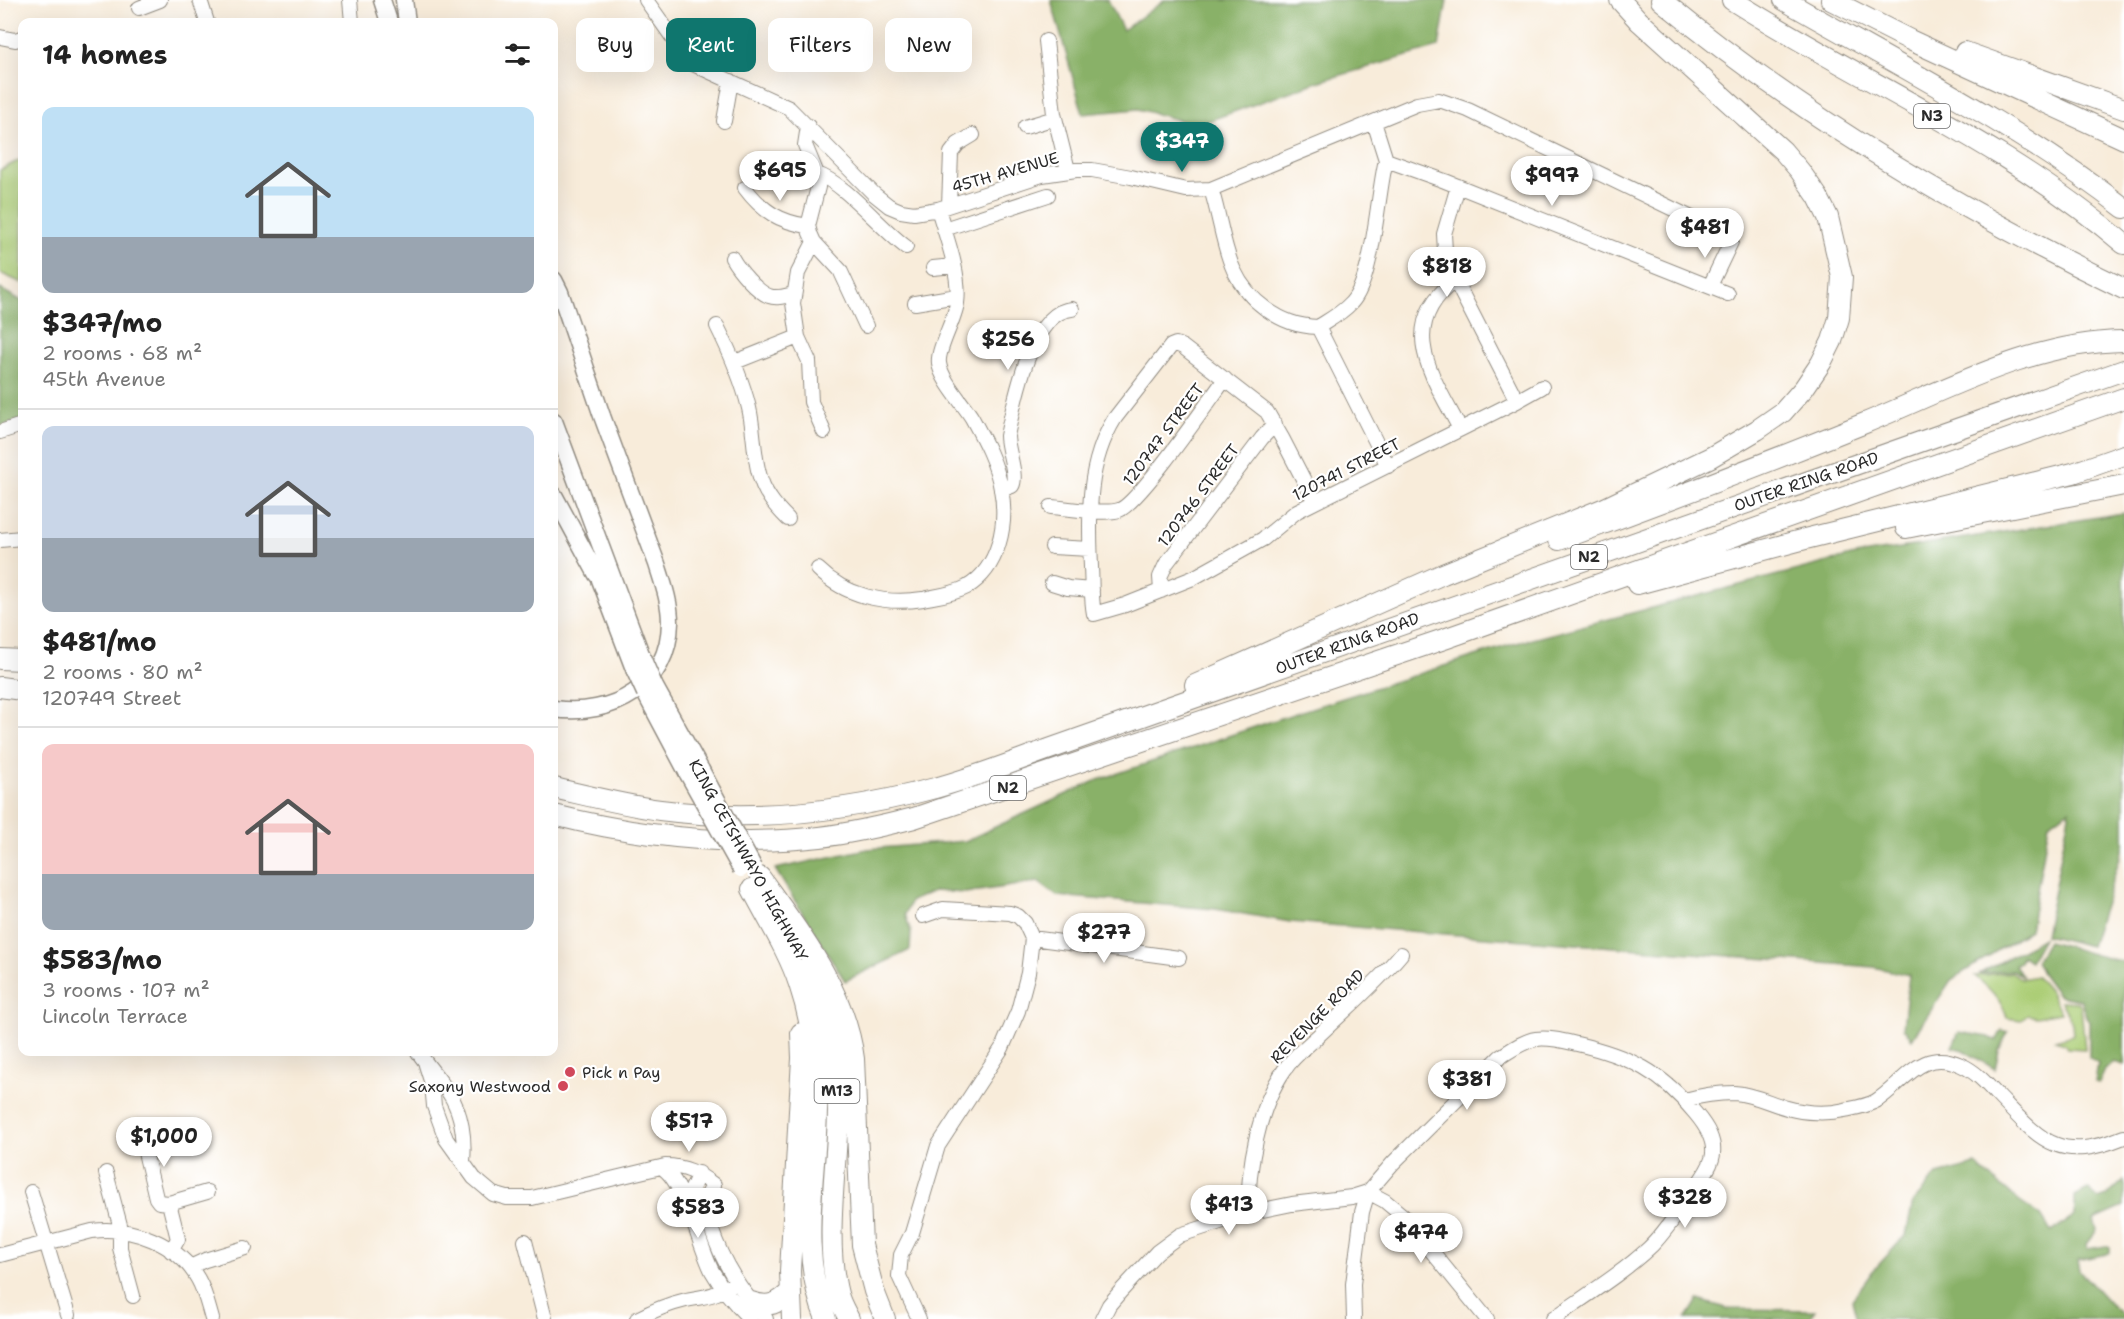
<!DOCTYPE html>
<html lang="en">
<head>
<meta charset="utf-8">
<style>
  :root { --surface:#fff; --page:#f6f6f6; --text:#222; --muted:#767676; --line:#e0e0e0; --accent:#0f766e }
  body { margin:0; font-family:"Shantell Sans",sans-serif; background:var(--page); color:var(--text); height:100vh; display:flex; flex-direction:column; font-size:22px; white-space:nowrap }
  * { box-sizing:border-box; margin:0 }
  p { font-size:20px; color:var(--muted) }
  .icon { flex:none; width:33px; height:33px; fill:none; stroke:currentColor; stroke-width:2; stroke-linecap:round; stroke-linejoin:round }
  .map { position:relative; flex:1; overflow:hidden }
  .panel { position:absolute; left:18px; top:18px; width:540px; height:1038px; display:flex; flex-direction:column; background:var(--surface); border-radius:12px; box-shadow:0 6px 24px #0002 }
  .panel>* { flex:none }
  .top-card { position:absolute; left:576px; top:18px; width:570px; height:54px; display:flex; gap:12px }
  .price { position:absolute; translate:-50% -51px; padding:0 14px; border-radius:21px; background:#fff; color:#222; font-size:20px; line-height:39px; filter:drop-shadow(0 2px 3px #0008) }
  .price::after { content:''; position:absolute; left:50%; top:36px; width:18px; height:14px; margin-left:-9px; background:inherit; clip-path:polygon(0 0,100% 0,50% 100%) }
  .price.active { background:var(--accent); color:#fff }
  ul { padding:0; list-style:none }
  li { display:grid; align-content:center; gap:12px; height:318px; padding:0 24px }
  li+li { border-top:2px solid var(--line) }
  li span { display:grid; place-items:center; height:186px; border-radius:12px; color:#555 }
  li>.icon { margin-inline-start:auto }
  span .icon { width:108px; height:108px; fill:#fffc; stroke-width:1 }
  li b { font-size:26px }
  h2 { display:flex; justify-content:space-between; align-items:center; height:72px; padding:0 24px; font-size:26px }
  .pill { padding:0 21px; border-radius:12px; background:var(--surface); box-shadow:0 6px 24px #0002; font-size:21px; line-height:54px }
  .pill.active { background:var(--accent); color:#fff }
  .map>svg:first-child { display:block }
</style>
</head>
<body>
<div class="map">
<svg width="2124" height="1319" viewBox="0 0 2124 1319">
  <rect width="100%" height="100%" fill="#fff"/>
  <filter id="ink" filterUnits="userSpaceOnUse"><feTurbulence type="fractalNoise" baseFrequency=".0167" numOctaves="2"/><feDisplacementMap in="SourceGraphic" scale="12" xChannelSelector="R" yChannelSelector="G"/><feConvolveMatrix kernelMatrix="1 2 1 2 8 2 1 2 1" color-interpolation-filters="sRGB"/></filter>
  <filter id="wash" filterUnits="userSpaceOnUse"><feTurbulence type="fractalNoise" baseFrequency=".008" numOctaves="4" result="noise"/><feDisplacementMap in="SourceGraphic" scale="24" xChannelSelector="R" yChannelSelector="G"/><feGaussianBlur stdDeviation="1.35" result="paint"/><feColorMatrix in="noise" values="0 0 0 0 0 0 0 0 0 0 0 0 0 0 0 0 0 1.4 0 .05"/><feComposite in="paint" operator="in"/></filter>
  <g filter="url(#wash)">
    <rect width="100%" height="100%" fill="#f8ecda"/>
    <path fill="#acce76" stroke="#6c7c50" stroke-width="1.5" d="M22,159V283L0,273V170Z
      M2012,972L2021,979L2037,976L2049,990L2061,1013L2036,1017L2028,1015L2021,1020L2007,1018C2002,1000 1989,988 1975,976Z
      M2061,1001L2078,1002L2081,1006L2085,1049L2067,1048L2065,1043L2055,1040L2073,1035L2072,1023Z"/>
    <path fill="#89b167" stroke="#5a6e49" stroke-width="1.5" d="M1051,0H1108L1123,30L1165,0H1447L1439,47L1317,82L1197,125L1138,109L1083,114Z
      M0,289L22,301V421L0,426Z
      M2124,513V845L2091,946L2045,935L2070,810L2049,823L2030,930L1951,980L1912,1039L1903,1028L1909,975L1873,967L1290,922L1215,909L1057,896L1038,882L965,893L934,891L911,901L905,914L911,932L910,950L845,981L775,869L867,849L965,841L1095,781L1299,712L1513,644L1855,555Z
      M2043,938L2030,961L2022,956L2020,962L2015,966L2023,977L2013,970L1979,974Z
      M2048,941C2074,947 2098,958 2124,961V1065L2114,1062L2105,1070L2099,1083L2095,1082L2098,1063L2089,1057V1022L2081,1000L2059,996L2042,973L2036,961Z
      M2002,1030L2008,1032L1999,1050L1995,1069L1963,1050L1952,1047L1959,1032L1989,1037L1996,1041Z
      M1976,1165L2020,1202L2042,1217L2051,1232L2075,1216V1196L2088,1189L2098,1199L2107,1196L2124,1180V1207L2094,1220L2097,1230L2086,1244L2087,1249L2106,1246L2110,1248V1252L2107,1254L2077,1260L2079,1270L2109,1303L2124,1316V1319H1857L1852,1300L1872,1272L1906,1235L1913,1202L1937,1175Z
      M1698,1300L1730,1309L1815,1310L1808,1319H1686Z"/>
  </g>
  <g filter="url(#ink)">
    <g fill="none" stroke-linecap="round" stroke-linejoin="round">
      <g stroke="#928c82" stroke-width="16">
        <path id="minor" d="M200,0L207,22
          M350,0L352,22
          M646,0L682,51L695,65L789,108L874,194L889,206L901,211L914,213L938,209L1042,175L1076,170H1092L1131,177L1186,190L1211,189L1417,104L1439,100L1468,110L1729,236L1731,242L1710,286
          M139,8L160,0
          M0,37L15,40L22,38
          M1046,41L1054,114L1068,170
          M724,121L731,81
          M1374,122L1386,160L1445,181L1728,294
          M808,126L805,145L817,174L818,187L808,226L810,233L814,242L840,270L866,326
          M1025,127L1055,118
          M817,174C845,183 880,228 906,247
          M1458,186L1444,234L1445,251L1455,280L1517,401
          M745,188C762,211 780,222 808,226
          M1211,189C1226,236 1223,278 1266,309C1283,321 1297,326 1318,327C1329,320 1342,313 1351,303C1374,279 1377,195 1386,160
          M949,205L951,153L958,144L973,135
          M944,229L1048,195
          M814,242L798,273L793,303L798,337L809,361L811,402L824,432
          M732,258C738,269 757,292 769,296C777,299 785,296 793,294
          M933,268L954,266
          M1455,280C1395,327 1433,377 1460,429
          M915,303L957,296
          M717,326C730,352 742,379 749,408C756,437 752,473 770,498C775,506 782,513 788,519
          M1318,327L1388,466
          M735,362L798,337
          M0,432L22,425
          M1001,490L1012,486C1018,476 1007,450 1007,436C1014,403 1031,311 1072,309
          M1315,502L1282,438L1267,412L1183,347L1176,344L1171,346L1115,418C1086,465 1089,515 1091,567C1092,582 1091,599 1094,614L1125,605L1193,578L1263,539L1297,511L1517,401L1542,387
          M1051,507C1068,508 1104,515 1119,510C1138,504 1209,401 1225,379
          M0,540L22,538
          M1052,547L1090,549
          M818,569C845,596 885,605 923,599C938,596 954,594 967,587C999,568 1008,524 1001,489C997,464 984,440 972,418C963,403 941,380 939,363C937,349 955,320 957,303C961,275 946,236 938,209
          M1052,583L1068,588L1092,590
          M1161,591L1160,577L1166,564L1262,438L1275,424
          M1032,938L1179,958
          M418,1052C428,1066 439,1079 449,1093C462,1113 465,1139 463,1161
          M426,1065L432,1084L434,1106L446,1139L474,1178L493,1194L507,1198H532L665,1166C686,1166 698,1173 714,1185C710,1191 705,1198 705,1206C705,1214 708,1221 711,1228C723,1264 741,1291 766,1319
          M1685,1100C1699,1096 1719,1093 1734,1093C1753,1094 1769,1103 1787,1108C1805,1113 1827,1114 1845,1110C1855,1108 1867,1106 1876,1101C1905,1082 1921,1047 1961,1065C1975,1071 1986,1083 1996,1094C2041,1140 2057,1164 2124,1137
          M145,1152L156,1198L159,1202L169,1203
          M661,1167C684,1180 699,1245 712,1271C722,1289 736,1305 750,1319
          M106,1173L120,1225V1248L133,1296
          M31,1192L68,1315
          M690,1211V1193L699,1173
          M1248,1213C1248,1168 1258,1107 1285,1069C1293,1057 1306,1047 1317,1037C1345,1010 1376,984 1401,954
          M525,1241L545,1319
          M171,1251L178,1239L169,1203L207,1192
          M0,1255L92,1231C131,1226 178,1243 198,1279C205,1291 208,1306 212,1319
          M190,1267L205,1260L245,1248
          M637,1319C652,1311 669,1304 686,1300C702,1297 716,1296 730,1286
          M919,1319L899,1276L901,1255L912,1233L938,1146L1002,1048L1018,1011L1028,973L1032,938L1025,923L1018,916L1010,913L943,909L923,916
          M1102,1319L1109,1305L1120,1292L1157,1252L1180,1235L1248,1213L1292,1204L1352,1197L1368,1192L1385,1201L1403,1216L1487,1319
          M1354,1319L1353,1284L1362,1212L1368,1192L1393,1163L1500,1057C1511,1050 1523,1041 1536,1039C1549,1037 1564,1041 1577,1044C1629,1056 1662,1072 1696,1114C1706,1126 1717,1142 1712,1159C1708,1173 1696,1186 1688,1198C1676,1215 1664,1234 1649,1248C1620,1275 1585,1296 1553,1319"/>
      </g>
      <g stroke="#928c82" stroke-width="19">
        <path id="major" d="M382,0L389,22
          M404,0L407,22
          M554,280L560,292L602,416L657,564C663,583 670,602 670,622C669,687 612,717 554,709
          M554,421L644,662
          M554,495L597,575
          M594,564L634,669
          M654,685L701,770
          M645,693L688,774"/>
      </g>
      <g stroke="#928c82" stroke-width="22">
        <path id="highway" d="M1661,0C1801,116 1960,210 2124,289
          M1732,0C1861,82 2007,143 2124,244
          M1784,0C1899,66 2018,126 2124,208
          M1831,0L1910,40L2124,139
          M1965,52L2124,109
          M1906,528L2124,485
          M1559,540C1662,503 1764,464 1865,423C1948,389 2032,342 2124,341
          M1637,584L1805,539L2073,473L2124,455
          M0,659L22,660
          M1195,685L1443,574L1605,508L1711,457L1757,430L1783,412L1804,388L1821,363L1832,341L1839,318L1842,277L1828,217L1818,197L1800,171L1783,151L1639,21L1620,0
          M0,687L22,690
          M554,788C589,796 624,805 660,810C752,822 846,812 935,788C976,777 1015,761 1055,747L2124,370
          M554,815C641,837 731,847 820,837C852,833 883,826 914,818L1447,638L2124,398
          M760,877C799,932 845,989 854,1059L862,1245L874,1291L885,1319
          M752,889C768,920 788,951 799,984C810,1017 816,1052 817,1087C820,1164 795,1245 826,1319
          M808,966C828,1013 838,1061 838,1112C837,1169 824,1240 838,1294C840,1303 845,1311 849,1319
          M751,1302C769,1308 778,1304 791,1291
          M792,1319L790,1271L802,1058L801,1033"/>
      </g>
      <use href="#minor" stroke="#fff" stroke-width="14"/>
      <use href="#major" stroke="#fff" stroke-width="16"/>
      <use href="#highway" stroke="#fff" stroke-width="20"/>
      <g stroke="#928c82" stroke-width="19" stroke-linecap="butt">
        <path id="major-bridge" d="M644,662L654,685
          M634,669L645,693
          M701,770L754,868
          M688,774L741,869"/>
      </g>
      <use href="#major-bridge" stroke="#fff" stroke-width="16"/>
    </g>
  </g>
  <g fill="#d1495b" stroke="#fff" stroke-width="2">
    <circle cx="570" cy="1072" r="6"/>
    <circle cx="563" cy="1086" r="6"/>
  </g>
  <g text-anchor="middle" stroke-width="4.5" stroke-linejoin="round" paint-order="stroke">
    <g fill="#fff" stroke="#6b6b6b" stroke-width="1.5">
      <rect x="1914" y="104" width="36" height="24" rx="4.5"/>
      <rect x="1571" y="545" width="36" height="24" rx="4.5"/>
      <rect x="990" y="776" width="36" height="24" rx="4.5"/>
      <rect x="814.5" y="1079" width="45" height="24" rx="4.5"/>
    </g>
    <g font-size="15" font-weight="bold" fill="#2b2b2b">
      <text x="1932" y="121">N3</text>
      <text x="1589" y="562">N2</text>
      <text x="1008" y="793">N2</text>
      <text x="837" y="1096">M13</text>
    </g>
    <g font-size="16" fill="#2b2b2b" stroke="#fff">
      <text transform="translate(1005 172) rotate(-16)" y="6">45TH AVENUE</text>
      <text transform="translate(1163 434) rotate(-53)" y="6">120747 STREET</text>
      <text transform="translate(1346 469) rotate(-27)" y="6">120741 STREET</text>
      <text transform="translate(1806 481) rotate(-19)" y="6">OUTER RING ROAD</text>
      <text transform="translate(1198 495) rotate(-53)" y="6">120746 STREET</text>
      <text transform="translate(1347 643) rotate(-20)" y="6">OUTER RING ROAD</text>
      <text transform="translate(749 860) rotate(61)" y="6">KING CETSHWAYO HIGHWAY</text>
      <text transform="translate(1317 1016) rotate(-45)" y="6">REVENGE ROAD</text>
    </g>
    <g font-size="16" fill="#2b2b2b" stroke="#fff" text-anchor="start">
      <text x="582" y="1078">Pick n Pay</text>
      <text x="551" y="1092" text-anchor="end">Saxony Westwood</text>
    </g>
  </g>
</svg>
<b class="price active" style="left:1182px;top:173px">$347</b>
<b class="price" style="left:780px;top:202px">$695</b>
<b class="price" style="left:1552px;top:207px">$997</b>
<b class="price" style="left:1705px;top:259px">$481</b>
<b class="price" style="left:1447px;top:298px">$818</b>
<b class="price" style="left:1008px;top:371px">$256</b>
<b class="price" style="left:1104px;top:964px">$277</b>
<b class="price" style="left:1467px;top:1111px">$381</b>
<b class="price" style="left:689px;top:1153px">$517</b>
<b class="price" style="left:164px;top:1168px">$1,000</b>
<b class="price" style="left:1685px;top:1229px">$328</b>
<b class="price" style="left:1229px;top:1236px">$413</b>
<b class="price" style="left:698px;top:1239px">$583</b>
<b class="price" style="left:1421px;top:1264px">$474</b>
<div class="top-card">
<a class="pill">Buy</a>
<a class="pill active">Rent</a>
<a class="pill">Filters</a>
<a class="pill">New</a>
</div>
<section class="panel">
<h2>14 homes<svg class="icon" aria-label="filters" viewBox="0 0 24 24"><path d="M4 7h16M4 17h16"/><circle cx="9" cy="7" r="2"/><circle cx="15" cy="17" r="2"/></svg></h2>
<ul>
<li><span style="background:linear-gradient(#bfe0f5 70%,#9aa5b1 0)"><svg class="icon" aria-label="home" viewBox="0 0 24 24"><path d="M3 11l9-7 9 7M6 9v11h12V9"/></svg></span><div><b>$347/mo</b><p>2 rooms · 68 m²</p><p>45th Avenue</p></div></li>
<li><span style="background:linear-gradient(#c9d6e8 60%,#9aa5b1 0)"><svg class="icon" aria-label="home" viewBox="0 0 24 24"><path d="M3 11l9-7 9 7M6 9v11h12V9"/></svg></span><div><b>$481/mo</b><p>2 rooms · 80 m²</p><p>120749 Street</p></div></li>
<li><span style="background:linear-gradient(#f6c9c9 70%,#9aa5b1 0)"><svg class="icon" aria-label="home" viewBox="0 0 24 24"><path d="M3 11l9-7 9 7M6 9v11h12V9"/></svg></span><div><b>$583/mo</b><p>3 rooms · 107 m²</p><p>Lincoln Terrace</p></div></li>
</ul>
</section>
</div>
</body>
</html>
